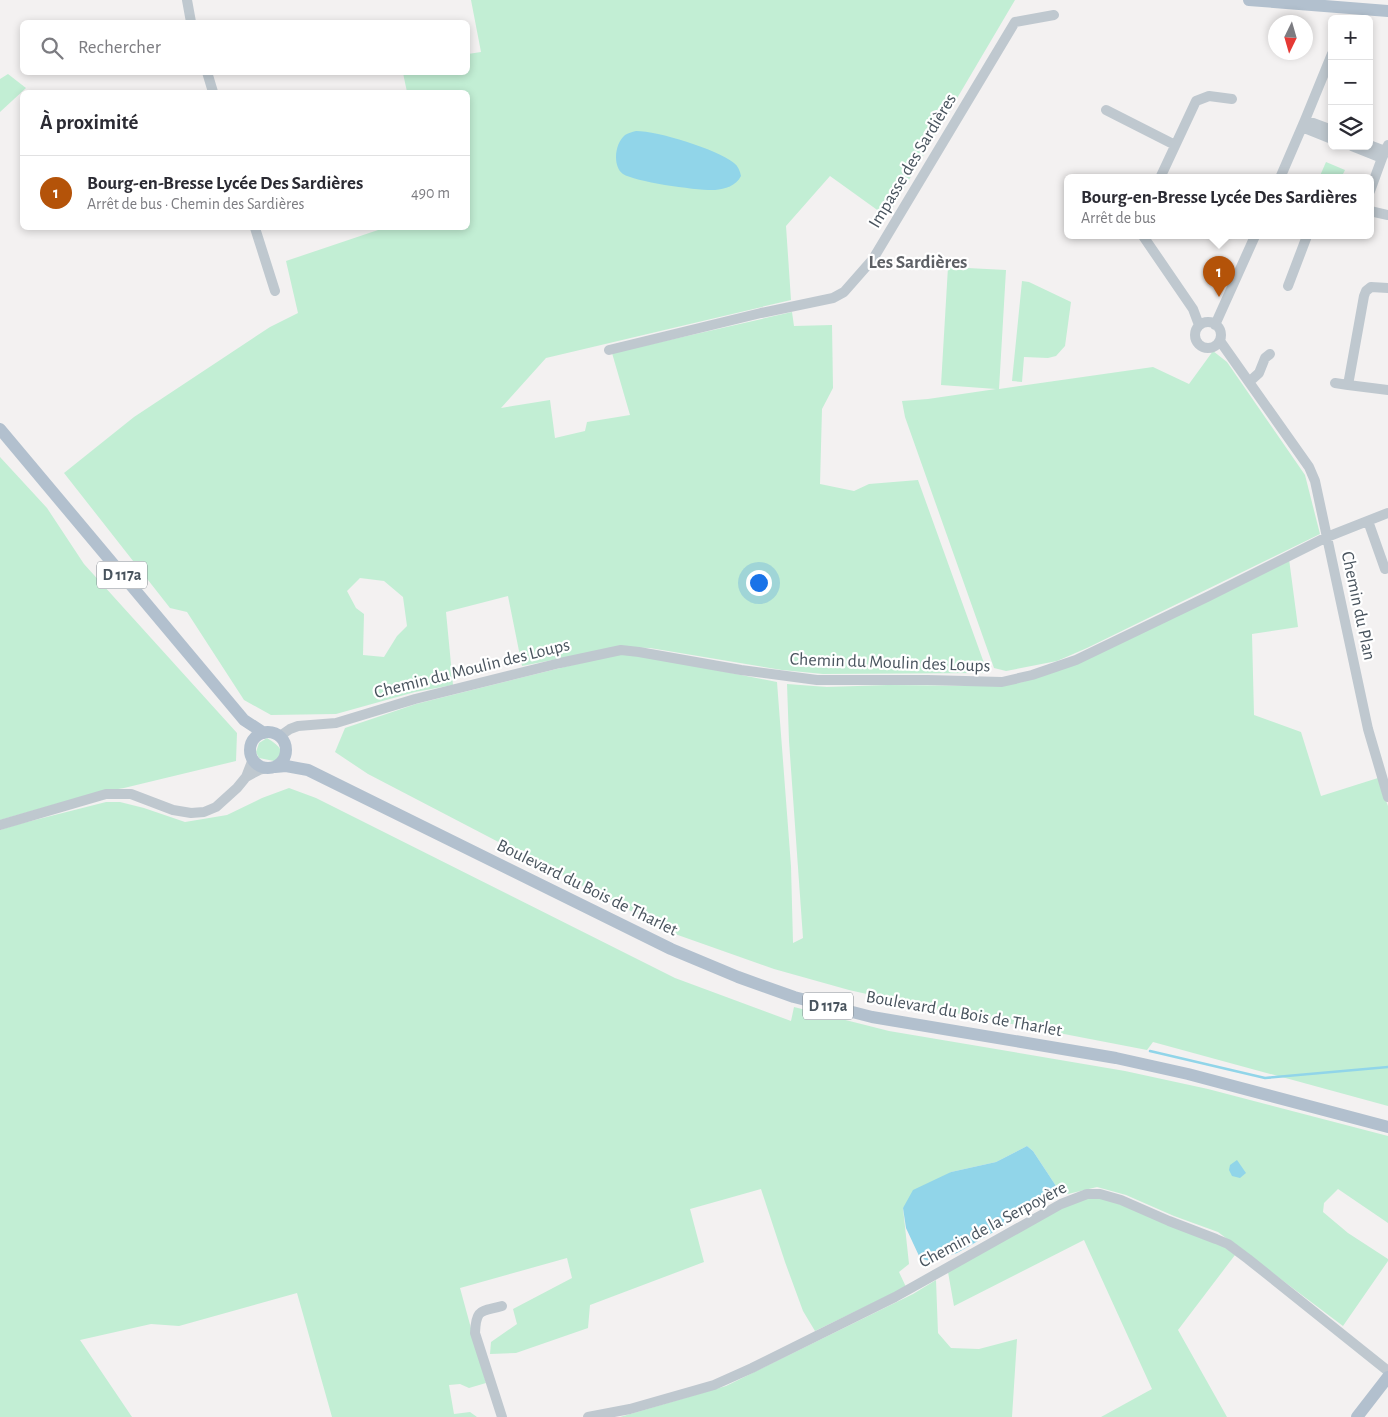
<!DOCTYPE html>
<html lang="fr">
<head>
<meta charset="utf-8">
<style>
  :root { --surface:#fff; --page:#f2f2f3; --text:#2b2b33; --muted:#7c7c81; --line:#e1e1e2; --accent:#b45309 }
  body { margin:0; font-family:"Alegreya Sans",sans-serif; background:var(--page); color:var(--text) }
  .controls { position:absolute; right:15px; top:15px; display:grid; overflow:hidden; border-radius:8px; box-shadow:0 2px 8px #0003 }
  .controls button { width:45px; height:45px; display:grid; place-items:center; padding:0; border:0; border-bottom:1px solid var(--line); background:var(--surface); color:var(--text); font:25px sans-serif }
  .compass { position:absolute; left:1268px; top:15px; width:45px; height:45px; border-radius:50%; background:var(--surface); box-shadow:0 2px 8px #0003; rotate:185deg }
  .you { position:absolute; left:758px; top:582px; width:18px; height:18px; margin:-12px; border:4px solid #fff; border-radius:50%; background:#1a73e8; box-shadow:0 0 0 8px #1a73e833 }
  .badge { display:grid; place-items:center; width:32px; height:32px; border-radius:50%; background:var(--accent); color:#fff; font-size:16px; font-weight:700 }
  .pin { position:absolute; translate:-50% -41px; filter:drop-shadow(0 1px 2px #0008) }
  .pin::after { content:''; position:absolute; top:26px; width:18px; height:15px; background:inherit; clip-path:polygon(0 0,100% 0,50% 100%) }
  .popup { position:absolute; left:1064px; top:174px; width:310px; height:65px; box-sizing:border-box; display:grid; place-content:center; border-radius:8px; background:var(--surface); filter:drop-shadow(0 1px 4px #0005); font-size:16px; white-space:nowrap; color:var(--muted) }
  .popup b { font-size:19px; color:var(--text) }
  .popup::after { content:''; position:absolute; left:50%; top:100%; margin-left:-10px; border:10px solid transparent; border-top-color:var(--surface) }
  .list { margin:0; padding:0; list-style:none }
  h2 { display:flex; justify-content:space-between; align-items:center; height:65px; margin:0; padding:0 20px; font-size:21px }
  h2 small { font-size:16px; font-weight:400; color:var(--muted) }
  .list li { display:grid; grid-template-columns:32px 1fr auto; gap:15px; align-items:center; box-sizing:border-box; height:75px; padding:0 20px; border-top:1px solid var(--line) }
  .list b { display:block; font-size:19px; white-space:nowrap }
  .list p { margin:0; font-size:16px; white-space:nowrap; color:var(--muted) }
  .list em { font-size:16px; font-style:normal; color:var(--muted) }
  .icon { flex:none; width:28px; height:28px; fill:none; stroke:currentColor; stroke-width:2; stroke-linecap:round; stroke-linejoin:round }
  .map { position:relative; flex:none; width:1388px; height:1417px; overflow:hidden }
  .search { position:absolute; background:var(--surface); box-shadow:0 2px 8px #0003; left:20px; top:20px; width:450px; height:55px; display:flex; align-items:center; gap:12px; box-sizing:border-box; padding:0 18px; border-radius:8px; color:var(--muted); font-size:19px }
  .panel { position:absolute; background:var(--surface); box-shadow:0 2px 8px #0003; left:20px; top:90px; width:450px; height:140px; border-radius:8px }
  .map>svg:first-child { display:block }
</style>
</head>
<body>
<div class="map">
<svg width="1388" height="1417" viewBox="0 0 1388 1417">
  <rect width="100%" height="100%" fill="#f3f1f1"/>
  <path fill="#c2eed4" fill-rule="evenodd" d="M471,0H1015L887,217L830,176L786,226L791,300L546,358L501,408L550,400L555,438L585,431L587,422L630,415L612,353L792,312L794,326L832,325L833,388L822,409L820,484L854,491L869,484L918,480L984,663V673L823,674L782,670L650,648L619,647L522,666L508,596L446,612L453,685L415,692L336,714L271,715L244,700L187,612L170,608L64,473L134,417L270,327L298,313L286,261L384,228H468V92H407L403,73L468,72V54L481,52ZM360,578L384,581L403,597L407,626L397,636L384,657L363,655L364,614L356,608L347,591Z
    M8,74L26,88L0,112V79Z
    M1326,162L1345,170L1341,178H1319Z
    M948,267L1006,270L999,389L1153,367L1189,384L1213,351L1227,362L1305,475L1320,534L1087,648L1057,661L1006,671L994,668L905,417L902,401L928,399L996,389L941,385Z
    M1022,281L1029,282L1071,302L1065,346L1056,356L1048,358L1024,357L1022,382L1012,381Z
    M0,457L47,508L84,564L237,733L236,761L124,788L95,793L0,820Z
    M1289,559L1298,627L1252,634L1254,715L1301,732L1321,796L1378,778L1388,806V1106L1153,1042L1147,1050L929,1008L849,990L774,969L675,934L368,774L335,752L345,728L416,704L625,652L777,682L791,866L793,943L803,938L789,741L787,684L827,687L888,685L992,686L1023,682Z
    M267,738C276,744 289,751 274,761L259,758L256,752L259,743Z
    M289,788L316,798L675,978L791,1021L794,1007L889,1031L1125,1071L1208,1089L1388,1136V1223L1338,1189L1324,1203L1323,1212L1348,1233L1388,1259V1261L1343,1326L1218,1232L1174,1216L1126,1195L1097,1187L1068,1194L1058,1189L1033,1151L1027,1146L996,1162L951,1172L903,1208L909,1264L899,1272L906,1287L815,1331L803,1311L785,1262L761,1189L690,1209L704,1262L590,1305L588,1328L516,1353L490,1354L491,1342L517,1324L513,1309L572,1278L567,1258L460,1288L486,1383L469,1388L460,1384L449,1385L454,1414L470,1412L477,1417H332L297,1293L179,1326L151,1324L80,1340L132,1417H0V830L19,824L106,802H120L144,808L185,822L227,815L262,798Z
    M1098,1196L1219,1242L1235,1255L1178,1330L1227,1417H1101L1152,1389L1084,1240L954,1306L948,1272L1066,1204Z
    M936,1280L938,1333L951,1348L979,1349L1017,1339L1012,1417H620L726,1386L913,1294Z"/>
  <path fill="#91d5e9" d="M636,131C658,131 716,149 734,163C738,166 740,171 741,176C736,186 725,189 715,190C700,191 635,182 623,174C612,166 615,143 625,135C628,133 632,132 636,131Z
    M1027,1146L1033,1151L1058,1189L1053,1198L957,1253L932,1262L920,1258L906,1228L903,1208L913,1190L951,1172L996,1162Z
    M1237,1160L1246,1173L1240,1178L1232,1176L1229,1170L1230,1165Z"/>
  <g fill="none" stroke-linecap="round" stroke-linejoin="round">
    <path stroke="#91d5e9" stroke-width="2.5" d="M1150,1051L1265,1078L1388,1067"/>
    <path stroke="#bfc8cf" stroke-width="10" d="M187,0L191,22
      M207,72L213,92
      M1106,110L1175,145
      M1305,120L1332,130
      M1302,127L1332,139
      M1369,145L1385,151
      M1352,146L1382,158
      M1160,178L1196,101L1209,96L1232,99
      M1280,178L1305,120L1332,54
      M1370,191L1382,158L1388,145
      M1370,211L1388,215
      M255,228L275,291
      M1143,236L1193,309L1199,325
      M1288,286L1307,236
      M1388,288L1371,287L1366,291L1364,296L1348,385L1388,390
      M1195 335a13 13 0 1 1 26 0a13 13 0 1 1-26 0Z
      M1215,325L1255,236
      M1220,341L1309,467L1315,481L1368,729L1388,797
      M609,350L761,313L833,298L844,292L873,259L1015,22L1054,15
      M1249,382L1259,373L1265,358L1270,354
      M1335,383L1348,385
      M1368,521L1385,569
      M280,736L290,729L298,726L336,723L415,699L560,663L621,650L639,652L741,670L817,680H928L1002,682L1032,675L1076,660L1207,597L1327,537L1388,513
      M246,777L259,770L267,768
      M0,825L106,794H131L173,810L191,813L204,812L216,807L237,788L246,777L253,759
      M502,1306C481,1312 476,1308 475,1333L502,1417
      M588,1417L630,1409L714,1385L752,1368L895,1297L1061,1204L1087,1194H1100L1121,1200L1169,1221L1216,1239L1228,1244L1248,1259L1388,1371"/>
    <path stroke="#b2c0ce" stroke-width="12" d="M1249,0L1388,11
      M0,429L244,720L264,733
      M250 750a18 18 0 1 1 36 0a18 18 0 1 1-36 0Z
      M275,767L286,766L308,770L671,949L738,977L794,997L872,1017L1116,1058L1188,1074L1388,1127
      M1357,1417L1388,1377"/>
  </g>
  <g text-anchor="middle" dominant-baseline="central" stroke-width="4.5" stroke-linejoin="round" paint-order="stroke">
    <g fill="#fff" stroke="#80878e" stroke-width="1">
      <rect x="97" y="561.5" width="50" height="27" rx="4"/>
      <rect x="803" y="992.5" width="50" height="27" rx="4"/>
    </g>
    <g font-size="16" font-weight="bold" fill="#49545e">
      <text x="122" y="575">D 117a</text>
      <text x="828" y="1006">D 117a</text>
    </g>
    <g font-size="18" fill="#49545e" stroke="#fff">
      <text transform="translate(913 161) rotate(-59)">Impasse des Sardières</text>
      <text transform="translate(1358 606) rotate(78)">Chemin du Plan</text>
      <text transform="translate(890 663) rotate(2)">Chemin du Moulin des Loups</text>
      <text transform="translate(472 669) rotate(-14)">Chemin du Moulin des Loups</text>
      <text transform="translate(587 888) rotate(26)">Boulevard du Bois de Tharlet</text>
      <text transform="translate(964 1014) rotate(10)">Boulevard du Bois de Tharlet</text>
      <text transform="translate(993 1225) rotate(-28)">Chemin de la Serpoyère</text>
    </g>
    <g font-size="19" font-weight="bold" fill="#5e6166" stroke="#fff">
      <text x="918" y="262">Les Sardières</text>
    </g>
  </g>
</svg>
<div class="controls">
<button>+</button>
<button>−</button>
<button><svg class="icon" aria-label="layers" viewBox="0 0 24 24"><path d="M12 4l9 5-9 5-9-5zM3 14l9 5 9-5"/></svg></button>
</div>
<svg class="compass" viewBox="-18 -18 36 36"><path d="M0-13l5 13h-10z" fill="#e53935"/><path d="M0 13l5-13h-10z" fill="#7c7c81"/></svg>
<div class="you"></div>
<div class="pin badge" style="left:1219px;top:297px">1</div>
<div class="popup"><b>Bourg-en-Bresse Lycée Des Sardières</b>Arrêt de bus</div>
<div class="search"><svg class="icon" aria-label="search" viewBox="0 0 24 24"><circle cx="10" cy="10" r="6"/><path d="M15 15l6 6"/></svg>Rechercher</div>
<section class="panel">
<h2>À proximité<small></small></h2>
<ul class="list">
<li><span class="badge">1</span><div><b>Bourg-en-Bresse Lycée Des Sardières</b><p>Arrêt de bus · Chemin des Sardières</p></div><em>490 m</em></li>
</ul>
</section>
</div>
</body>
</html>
